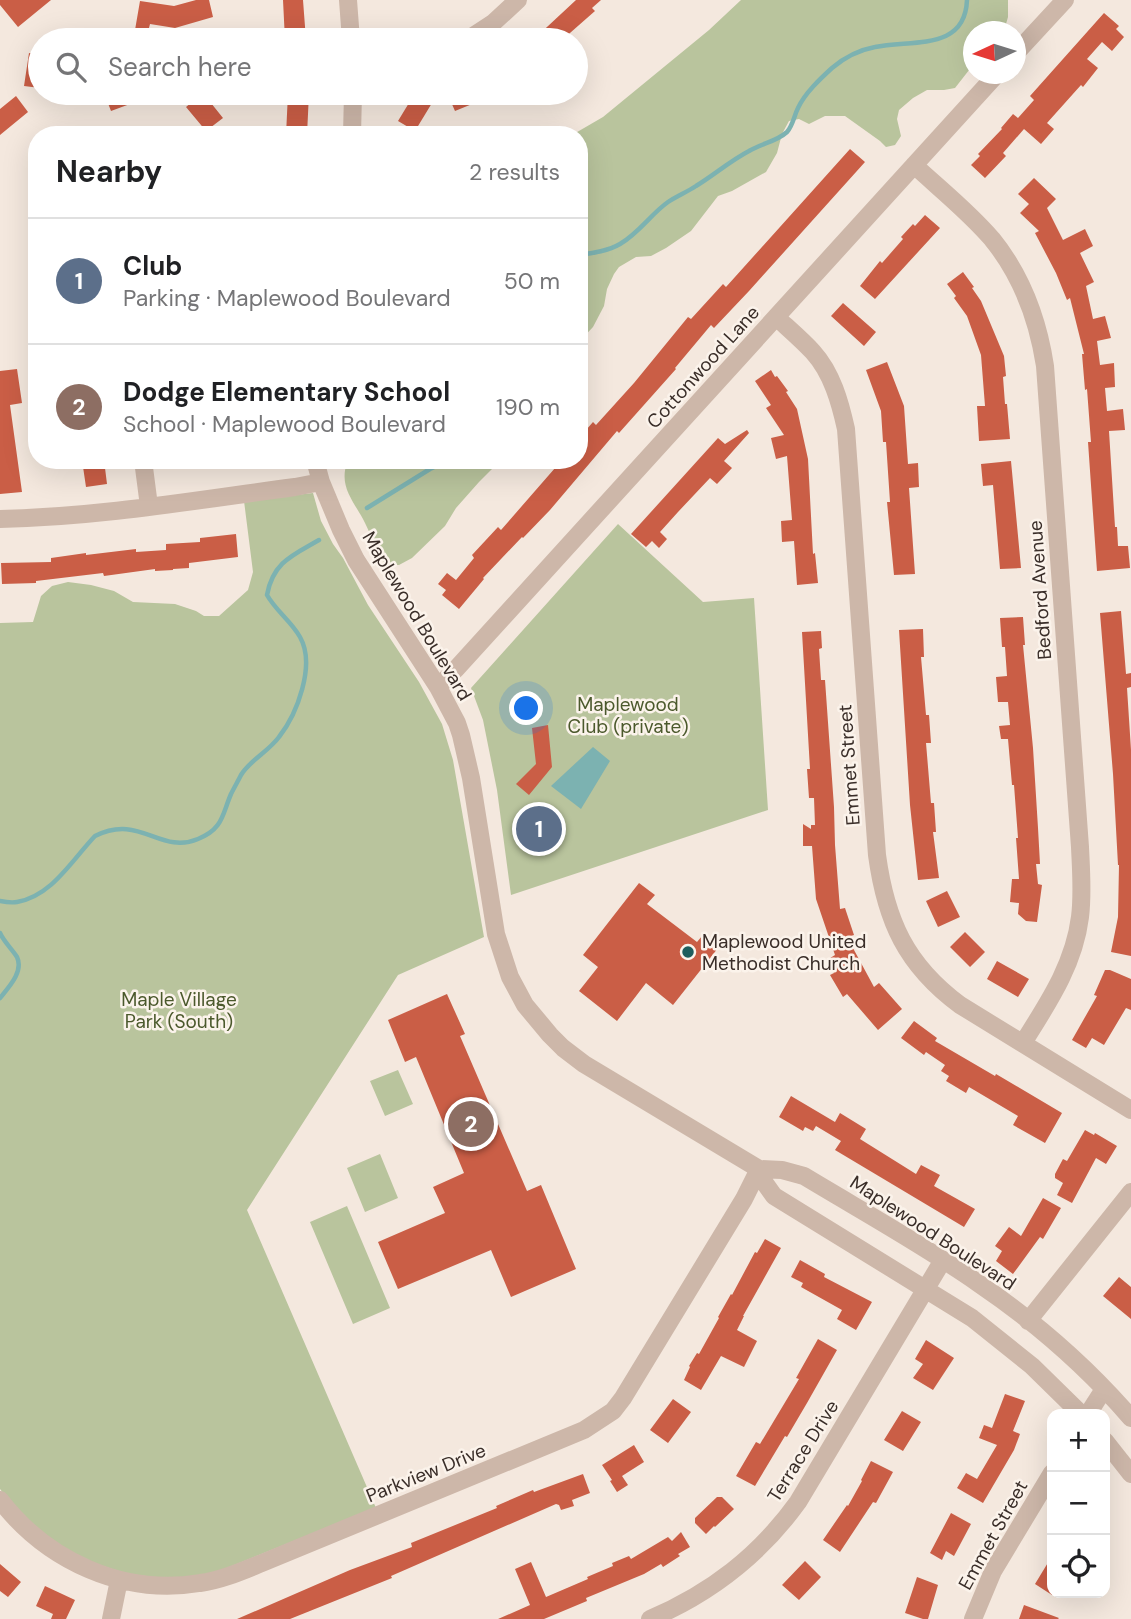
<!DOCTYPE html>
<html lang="en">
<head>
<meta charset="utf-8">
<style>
  :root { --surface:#fff; --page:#f6f6f6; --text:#202124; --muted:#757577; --line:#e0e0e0; --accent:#1d5d5d }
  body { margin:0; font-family:"DM Sans",sans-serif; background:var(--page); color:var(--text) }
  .controls { position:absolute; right:21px; bottom:21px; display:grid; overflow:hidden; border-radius:14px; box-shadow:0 7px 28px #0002 }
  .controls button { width:63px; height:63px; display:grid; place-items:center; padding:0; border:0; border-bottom:2px solid var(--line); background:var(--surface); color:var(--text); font:35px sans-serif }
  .compass { position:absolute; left:963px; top:21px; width:63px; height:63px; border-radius:50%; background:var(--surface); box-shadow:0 7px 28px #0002; rotate:266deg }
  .you { position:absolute; left:527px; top:709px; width:24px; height:24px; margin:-18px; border:5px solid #fff; border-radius:50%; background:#1a73e8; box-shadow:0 0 0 10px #1a73e833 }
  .badge { display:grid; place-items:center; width:46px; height:46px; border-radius:50%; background:var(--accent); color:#fff; font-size:23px; font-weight:700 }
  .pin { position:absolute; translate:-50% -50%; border:4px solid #fff; box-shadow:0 2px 7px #0006 }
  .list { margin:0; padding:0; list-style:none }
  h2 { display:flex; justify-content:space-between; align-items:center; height:91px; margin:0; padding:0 28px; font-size:30px }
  h2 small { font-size:23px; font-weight:400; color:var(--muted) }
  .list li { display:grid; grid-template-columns:46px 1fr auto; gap:21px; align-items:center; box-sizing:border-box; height:126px; padding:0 28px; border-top:2px solid var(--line) }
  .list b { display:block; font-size:26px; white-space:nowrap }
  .list p { margin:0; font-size:23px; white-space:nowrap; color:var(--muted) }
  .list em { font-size:23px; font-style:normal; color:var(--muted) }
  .icon { flex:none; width:38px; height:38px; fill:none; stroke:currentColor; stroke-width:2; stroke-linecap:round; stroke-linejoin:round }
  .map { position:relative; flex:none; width:1131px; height:1619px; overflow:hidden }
  .search { position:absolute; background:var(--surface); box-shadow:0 7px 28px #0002; left:28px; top:28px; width:560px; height:77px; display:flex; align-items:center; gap:18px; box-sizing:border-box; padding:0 24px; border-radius:38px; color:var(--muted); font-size:26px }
  .panel { position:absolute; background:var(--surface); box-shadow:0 7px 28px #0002; left:28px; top:126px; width:560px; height:343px; border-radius:28px }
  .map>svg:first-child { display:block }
</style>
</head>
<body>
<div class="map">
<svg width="1131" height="1619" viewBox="0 0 1131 1619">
  <rect width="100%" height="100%" fill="#f4e8de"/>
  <path fill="#b9c49d" d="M741,0H1008V17L1004,31L974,32L973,65L955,88L944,90H927L913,98L899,110L897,119L901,136L895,145L886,147L880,141L845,116H825L809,124L799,119L789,121L782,134L777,153L766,172L732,191L718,196L691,231L666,248L651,256L636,257L619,267L614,274L607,289L604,306L593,327L579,342V135H572L603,117L709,30Z
    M348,460H498L495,466L479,482L456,508L445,526L412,558L399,565H385C377,551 372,537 365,523C355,502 337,487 348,460Z
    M313,493L321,521L333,544L343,558L368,605L419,682L442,724L453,760L484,937L398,975L247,1210L376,1508L212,1574L171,1579L128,1574L90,1562L46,1538L10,1502L0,1489V623L33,622L41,596L52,586L68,582L91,585L114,591L133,602L175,604L196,611L204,616H219L248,590L253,572L244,501Z
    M618,524L703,602L754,598L768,810L511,895L497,790L483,720L471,688Z
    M398,1070L413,1104L385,1116L370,1081Z
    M380,1154L398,1198L365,1212L347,1168Z
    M347,1206L390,1308L353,1324L310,1222Z"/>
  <path fill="#7cb2b1" d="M593,747L610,761L581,809L551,786Z"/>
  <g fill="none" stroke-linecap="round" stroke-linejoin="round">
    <path stroke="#7cb2b1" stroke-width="4.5" d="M579,255C593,253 608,251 620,244C639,233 651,214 668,202C677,196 687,192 696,186C714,175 730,161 749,151C762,143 776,142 787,132C793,125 794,116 798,108C805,93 820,79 832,68C845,57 859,50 875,47C911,39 965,52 967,0
      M367,508L430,469L449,460
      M0,901C5,902 11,903 17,902C52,896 72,860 95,836C140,813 160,855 198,839C223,829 222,815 231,794C234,788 238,781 241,775C250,760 268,752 279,737C297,714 316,665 300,637C291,621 276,611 267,595C273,562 293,555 319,540
      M0,933C4,942 12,949 17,957C24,972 8,988 0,998"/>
  </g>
  <path fill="#ca5e46" d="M0,0H51L18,27L0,5Z
    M196,0H209L213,17L175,28L150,24L148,32L135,30L140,1L174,6Z
    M283,0H303L306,40H285Z
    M576,0H601L592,8L595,11L562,40H533Z
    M1104,13L1119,26L1116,29L1124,37L1112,51L1102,42L1087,59L1098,68L1083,87L1081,85L1047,123L1054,129L1041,144L1024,129L1003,153L1006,156L985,178L971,165L980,156L978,154L1002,129L1001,128L1013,114L1018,118L1034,100L1030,96Z
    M29,53L40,55V88L24,86Z
    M104,93H156L157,94L111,111Z
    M203,93L223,118L206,131L186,107Z
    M288,93H309L307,135H286Z
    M415,93L432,103L415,131L398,121Z
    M447,93H499L455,111Z
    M16,96L28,112L0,135V109Z
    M850,149L865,162L749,291L714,328L711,325L675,368L676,369L619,433L617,431L550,510L523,538L522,537L483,578L484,579L459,609L442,595L446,590L438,584L447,573L456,580L474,558L472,555L498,527L501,530L562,460H579V438L593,422L596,425L634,383L688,317L691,319L723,284L726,287Z
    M1034,178L1056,199L1047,208L1063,240L1085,229L1093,246L1080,253L1094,282L1086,286L1093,319L1105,316L1111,338L1097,341L1100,365L1114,363L1115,387L1105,388L1107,411L1123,409L1125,430L1109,431L1115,527H1117L1118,546H1128L1130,568L1097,571L1088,442H1091L1087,389L1085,390L1082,354H1084L1070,298L1067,300L1056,273L1035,233L1039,231L1020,213L1029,204L1018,194Z
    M925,215L940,228L875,299L860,286L880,261L882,263L903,239L901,237L913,224L915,226Z
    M963,272L974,287L972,288L981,301L1004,356L1006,376L1003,377L1005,404H1007L1010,439L979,441L977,406H985L981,355L967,316L954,298L956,296L947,284Z
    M843,303L876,332L864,346L831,316Z
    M887,362L904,406L908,464L918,463L919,487L909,488L915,574L894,575L887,502H890L886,442H883L881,411L866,370Z
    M17,369L22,403L10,405L22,492L0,494V371Z
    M771,370L775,377L777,376L788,391L786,392L797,409L808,459L813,554L815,553L818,583L797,585L794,541L782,542L781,521L792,520L787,456L776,459L771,438L784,435L766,408L771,405L755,381Z
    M747,430L749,433L724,461L732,468L717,484L710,478L678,512L660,532L667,539L659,548L652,541L646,547L631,534L718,438L725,444Z
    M82,460H104L107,484L86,487Z
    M1011,461L1021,568L1000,569L993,485L983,486L981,464Z
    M236,534L238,557L189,563V568L173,569V570L155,571V569L104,576L103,573L36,581V583L2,584L1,563L51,562V558L86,553V555L136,549V552L166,550V544L200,542V538Z
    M1121,611L1126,674L1131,673V687L1127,688L1131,750V956L1111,952L1118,917L1119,865H1118L1113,774L1100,613Z
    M1023,617L1025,645H1023L1033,748L1038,828L1040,864H1036L1038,884L1042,885L1037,922L1026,921L1018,914L1019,903L1010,902L1012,879H1019L1016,838H1018L1014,785H1012L1008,739H1001L999,726L1010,725L1008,702H998L996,677L1007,676L1005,647H1002L1000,618Z
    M923,629L924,657H921L926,715H929L931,743H926L931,803H934L936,832H933L939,878L918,880L910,805L899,630Z
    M821,631L822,648L819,649L821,680H825L834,807L835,845L840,909L845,908L854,935L847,937L874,987L879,983L902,1009L878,1030L847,994L843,997L830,975L834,973L827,960L835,955L816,899L812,846H803V824L811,829V825H815L814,798H809L807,769H810L802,632Z
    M548,725L552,767L529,795L516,784L536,764L532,728Z
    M639,883L655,895L647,904L697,942L702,936L718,948L673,1005L646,983L617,1021L579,991L598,967L583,955Z
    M947,891L960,917L938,927L926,901Z
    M965,932L985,952L970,967L950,947Z
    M997,961L1029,979L1018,997L987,979Z
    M1105,970H1110L1131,979V1010L1126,1008L1104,1045L1092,1038L1086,1048L1072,1040L1097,996L1094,995Z
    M447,994L465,1034L460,1036L527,1191L541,1185L576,1269L511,1297L491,1250L398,1289L378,1242L445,1213L433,1187L464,1173L416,1057L405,1062L388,1020Z
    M914,1021L937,1038L935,1041L995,1076L996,1074L1062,1113L1045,1143L1013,1125L1018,1116L969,1087L966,1093L946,1081L949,1076L941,1071L945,1065L926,1052L924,1055L901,1038Z
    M791,1096L835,1122L840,1113L866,1129L860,1139L916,1174L921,1165L940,1175L934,1186L975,1209L964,1227L835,1150L841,1141L816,1126L813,1131L805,1127L803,1131L779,1117Z
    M1085,1130L1094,1135L1095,1133L1117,1146L1106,1164L1096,1158L1072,1203L1057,1195L1063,1183L1055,1178V1174L1063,1159L1067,1161Z
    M1043,1198L1061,1208L1043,1239L1040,1237L1013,1274L996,1261L1002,1251L995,1246L1009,1227L1021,1236Z
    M765,1239L781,1248L743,1316H744L737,1330L757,1341L744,1367L721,1356L701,1390L684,1380L690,1367L689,1366L697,1353L699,1354L719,1318L718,1317L731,1294L732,1295L755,1252L757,1253Z
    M800,1260L825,1274L824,1277L872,1302L856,1330L837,1319L842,1310L801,1287L803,1283L791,1277Z
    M1119,1277L1131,1287V1319L1103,1296Z
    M818,1339L837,1350L807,1403L787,1437L785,1436L755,1486L736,1476L756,1442L760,1444L799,1379L796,1378Z
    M926,1340L954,1358L933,1390L913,1378L923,1364L915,1359Z
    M1005,1394L1025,1401L1013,1431L1020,1434L1014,1450L983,1503L957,1488L966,1473L977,1479L997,1445L979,1438L984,1425L992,1428Z
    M673,1399L691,1412L668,1443L650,1430Z
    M902,1411L921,1422L903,1451L884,1440Z
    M634,1445L644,1462L622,1476L628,1485L617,1492L610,1481L612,1480L602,1465Z
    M871,1461L893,1472L876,1503L873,1502L840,1552L823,1540L847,1505L848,1506L862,1481L861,1480Z
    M583,1474L590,1493L572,1500L574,1506L561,1510L559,1505L556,1504L391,1576L392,1578L290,1619H237L350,1570L412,1547L411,1543L497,1508L496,1506L533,1490L534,1492Z
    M717,1497H722L734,1509L715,1527L714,1526L706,1534L695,1523V1518Z
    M951,1513L971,1524L954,1556L946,1551L942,1560L930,1553Z
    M681,1532L690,1547L678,1554L680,1556L663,1567L661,1564L644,1574L586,1598L587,1601L544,1619H498L530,1605L515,1569L531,1562L546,1597L588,1579L587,1577L613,1566L612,1563L629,1556L631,1559L668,1537L672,1541Z
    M1052,1556V1595L1035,1584Z
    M805,1561L821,1577L799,1600L782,1585Z
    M0,1564L21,1582L8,1597L0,1591Z
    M917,1577L938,1585L928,1619H923L905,1613Z
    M45,1586L75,1600L66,1619H51L53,1614L36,1606Z
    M1024,1605L1059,1618L1058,1619H1019Z"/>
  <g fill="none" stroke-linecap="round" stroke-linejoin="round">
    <path stroke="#cdb7a9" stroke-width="18" d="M348,0L351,40
      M467,40L493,23L518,0
      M1016,53L1065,0
      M352,135L353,93
      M914,165C940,189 969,212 992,239C1022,276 1038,320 1045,366L1080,847C1081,870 1083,894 1080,917C1074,965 1048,1003 1023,1043
      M776,317C789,329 802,340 813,352C832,373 840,402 846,429L877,855C886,921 906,965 960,1005L1131,1110
      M143,460L149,506
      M315,460L321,482L341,530L356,560L438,687L457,723L461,735L471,778L496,934L510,977L525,1005L550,1035L563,1048L584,1064L759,1169L782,1170L804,1176C862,1211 922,1244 978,1283C1034,1321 1087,1367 1131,1418
      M0,519C99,517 197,500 295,487L321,482
      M438,687L456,669L997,74
      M759,1169L764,1182L774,1196L972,1318L1032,1366L1081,1414
      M1028,1321L1131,1192
      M1088,1414L1104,1389
      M1105,1441L1131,1474
      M0,1500C47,1561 123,1596 200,1583C222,1580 242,1571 262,1563L584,1430L613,1411L623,1398L744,1199L759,1169
      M111,1619L119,1580
      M650,1619C711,1593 759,1556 798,1502L943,1260
      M973,1619L993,1571L1052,1473"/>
  </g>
  <circle fill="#1d5d5d" stroke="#fbf3eb" stroke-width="2.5" cx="688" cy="952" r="7"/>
  <g text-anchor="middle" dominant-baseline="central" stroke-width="5" stroke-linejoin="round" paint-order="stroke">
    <g font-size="19" fill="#3a2e29" stroke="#fbf3eb">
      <text transform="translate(703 367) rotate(-48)">Cottonwood Lane</text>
      <text transform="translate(1040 590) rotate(-94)">Bedford Avenue</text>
      <text transform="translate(417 616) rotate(59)">Maplewood Boulevard</text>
      <text transform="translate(849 765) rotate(-94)">Emmet Street</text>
      <text transform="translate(933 1233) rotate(33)">Maplewood Boulevard</text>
      <text transform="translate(803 1451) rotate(-58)">Terrace Drive</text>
      <text transform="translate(426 1473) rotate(-22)">Parkview Drive</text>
      <text transform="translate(993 1535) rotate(-61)">Emmet Street</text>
    </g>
    <g font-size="19" fill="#4b592c" stroke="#fbf3eb">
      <text x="628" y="704">Maplewood<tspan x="628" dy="22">Club (private)</tspan></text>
      <text x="179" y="999">Maple Village<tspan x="179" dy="22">Park (South)</tspan></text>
    </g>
    <g font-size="19" fill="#3a2e29" stroke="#fbf3eb" text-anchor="start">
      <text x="702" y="941">Maplewood United<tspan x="702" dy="22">Methodist Church</tspan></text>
    </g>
  </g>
</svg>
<div class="controls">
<button>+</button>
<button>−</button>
<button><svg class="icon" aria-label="locate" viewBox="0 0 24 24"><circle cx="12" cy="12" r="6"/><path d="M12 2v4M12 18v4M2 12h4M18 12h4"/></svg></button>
</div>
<svg class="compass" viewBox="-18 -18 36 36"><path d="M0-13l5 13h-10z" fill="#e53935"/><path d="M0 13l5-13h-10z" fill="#757577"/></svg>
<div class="you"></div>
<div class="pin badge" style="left:539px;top:829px;background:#5c6f8a">1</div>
<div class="pin badge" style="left:471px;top:1124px;background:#8d6e63">2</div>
<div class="search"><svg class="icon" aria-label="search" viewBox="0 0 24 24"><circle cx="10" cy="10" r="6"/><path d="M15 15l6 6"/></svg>Search here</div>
<section class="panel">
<h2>Nearby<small>2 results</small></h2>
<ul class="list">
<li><span class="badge" style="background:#5c6f8a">1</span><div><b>Club</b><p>Parking · Maplewood Boulevard</p></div><em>50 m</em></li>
<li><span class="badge" style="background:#8d6e63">2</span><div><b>Dodge Elementary School</b><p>School · Maplewood Boulevard</p></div><em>190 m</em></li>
</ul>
</section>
</div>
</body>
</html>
